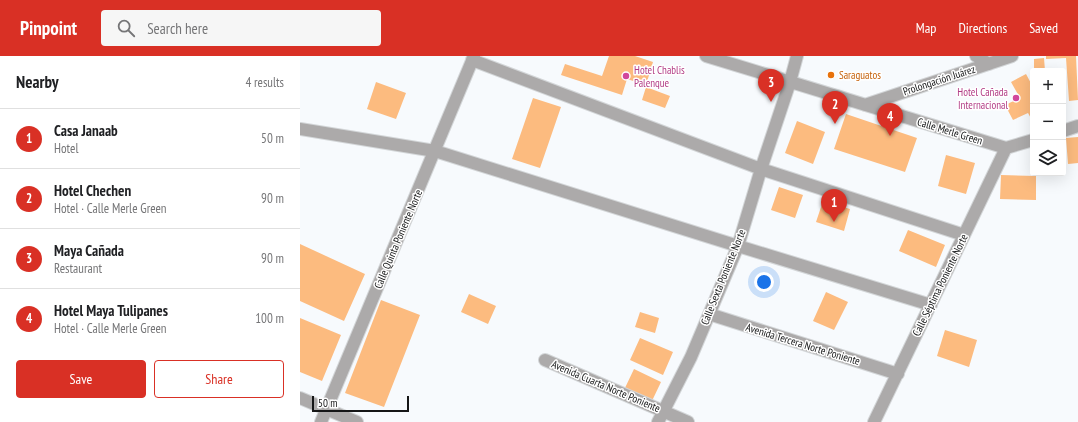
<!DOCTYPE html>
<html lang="en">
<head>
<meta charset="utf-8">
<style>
  :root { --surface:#fff; --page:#f6f6f6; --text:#202124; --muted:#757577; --line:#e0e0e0; --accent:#d93025 }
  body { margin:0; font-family:"PT Sans Narrow",sans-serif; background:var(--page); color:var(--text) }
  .controls { position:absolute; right:12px; top:12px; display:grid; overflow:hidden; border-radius:4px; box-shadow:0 4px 16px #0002 }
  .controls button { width:36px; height:36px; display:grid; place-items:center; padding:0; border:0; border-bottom:1px solid var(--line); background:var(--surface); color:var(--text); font:20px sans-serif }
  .scale { position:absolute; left:12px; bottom:10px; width:97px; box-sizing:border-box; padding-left:4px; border:2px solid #151617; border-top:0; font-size:11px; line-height:14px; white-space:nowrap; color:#151617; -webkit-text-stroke:3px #fff; paint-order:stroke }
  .you { position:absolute; left:464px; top:226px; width:14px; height:14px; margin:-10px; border:3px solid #fff; border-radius:50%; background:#1a73e8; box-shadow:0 0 0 6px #1a73e833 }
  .badge { display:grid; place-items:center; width:26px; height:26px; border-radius:50%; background:var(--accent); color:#fff; font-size:13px; font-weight:700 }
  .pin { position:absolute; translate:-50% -33px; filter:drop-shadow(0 1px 2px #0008) }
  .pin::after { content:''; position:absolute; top:21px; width:14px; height:12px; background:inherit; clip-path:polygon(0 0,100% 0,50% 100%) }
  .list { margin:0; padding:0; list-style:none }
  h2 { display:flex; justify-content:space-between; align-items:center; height:52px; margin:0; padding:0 16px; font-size:17px }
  h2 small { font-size:13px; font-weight:400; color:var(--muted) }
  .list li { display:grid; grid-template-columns:26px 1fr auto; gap:12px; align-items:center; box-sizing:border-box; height:60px; padding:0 16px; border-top:1px solid var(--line) }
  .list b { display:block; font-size:15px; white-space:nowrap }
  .list p { margin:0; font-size:13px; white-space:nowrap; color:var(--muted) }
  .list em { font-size:13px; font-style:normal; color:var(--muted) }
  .actions { display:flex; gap:8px; padding:12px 16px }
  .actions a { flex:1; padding:9px 0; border:1px solid var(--accent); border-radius:4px; text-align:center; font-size:14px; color:var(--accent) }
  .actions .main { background:var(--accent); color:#fff }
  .icon { flex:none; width:22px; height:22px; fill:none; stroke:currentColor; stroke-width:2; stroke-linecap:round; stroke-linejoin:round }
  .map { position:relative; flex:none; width:778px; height:366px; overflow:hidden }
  header { display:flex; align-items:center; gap:24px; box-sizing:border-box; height:56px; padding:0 20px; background:var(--accent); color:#fff }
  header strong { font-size:19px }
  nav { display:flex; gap:22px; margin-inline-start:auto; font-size:14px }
  .search { width:280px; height:36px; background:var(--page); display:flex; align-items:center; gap:10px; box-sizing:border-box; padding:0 14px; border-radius:4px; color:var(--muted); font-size:15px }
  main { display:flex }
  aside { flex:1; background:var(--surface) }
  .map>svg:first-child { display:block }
</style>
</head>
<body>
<header>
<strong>Pinpoint</strong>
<div class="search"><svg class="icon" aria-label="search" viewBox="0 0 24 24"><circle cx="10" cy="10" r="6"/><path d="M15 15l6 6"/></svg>Search here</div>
<nav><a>Map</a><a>Directions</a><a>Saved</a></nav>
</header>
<main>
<aside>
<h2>Nearby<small>4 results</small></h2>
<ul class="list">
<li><span class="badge">1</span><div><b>Casa Janaab</b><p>Hotel</p></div><em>50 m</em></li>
<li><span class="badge">2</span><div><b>Hotel Chechen</b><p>Hotel · Calle Merle Green</p></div><em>90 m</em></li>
<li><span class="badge">3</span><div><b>Maya Cañada</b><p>Restaurant</p></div><em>90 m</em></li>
<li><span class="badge">4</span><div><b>Hotel Maya Tulipanes</b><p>Hotel · Calle Merle Green</p></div><em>100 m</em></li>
</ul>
<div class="actions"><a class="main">Save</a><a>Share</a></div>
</aside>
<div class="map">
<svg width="778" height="366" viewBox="0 0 778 366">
  <rect width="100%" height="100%" fill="#f7fafd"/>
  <path fill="#fcbb7f" d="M309,0H335L353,6L346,29L327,23L322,39L261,19L265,8L302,20Z
    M746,0H776L778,44L769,45L766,2L746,3Z
    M744,2L745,15H734V3Z
    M726,18L733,31V66L728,57L713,64L705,49L720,42L711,26Z
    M76,26L106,37L96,63L67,53Z
    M346,31L370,40L365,52L342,44Z
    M233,42L261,51L240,112L212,103Z
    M546,58L617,82L605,116L534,93Z
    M497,65L525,76L513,108L485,97Z
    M778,81V107L768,108L766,82Z
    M646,99L675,107L666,138L638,130Z
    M701,119L736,120V144L700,143Z
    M479,131L503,139L495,162L471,154Z
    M523,145L550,153L544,175L516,166Z
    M608,174L645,189L636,211L599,195Z
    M0,188L65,218L44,265L0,245Z
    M526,236L548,246L534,274L513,265Z
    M169,238L196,250L188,268L161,256Z
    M81,244L120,259L84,351L45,337Z
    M340,256L359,262L355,277L335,271Z
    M0,262L41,279L22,325L0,316Z
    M645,274L677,284L669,311L637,300Z
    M340,282L373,296L363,319L330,304Z
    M334,313L361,326L351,347L324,334Z"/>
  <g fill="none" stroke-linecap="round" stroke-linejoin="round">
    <defs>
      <path id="minor" d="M406,0L706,92L733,84
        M676,0L689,8
        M172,4L461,113L664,179
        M565,49L712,0
        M0,73L135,95L438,190L631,249
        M763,75L778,70
        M409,258L598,318
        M245,304L388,366
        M0,342L57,366
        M21,366L174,0
        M358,366L391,301L438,190L461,113L490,26L497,0
        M574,366L706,92"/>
    </defs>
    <use href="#minor" stroke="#d3d6d8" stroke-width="14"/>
    <use href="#minor" stroke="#acaaaa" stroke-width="12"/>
  </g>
  <circle fill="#e8710a" stroke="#fff" stroke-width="1.5" cx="531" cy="19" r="4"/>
  <g fill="#d1479c" stroke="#fff" stroke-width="1.5">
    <circle cx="326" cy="20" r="4"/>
    <circle cx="716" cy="42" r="4"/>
  </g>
  <g text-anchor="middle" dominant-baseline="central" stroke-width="3" stroke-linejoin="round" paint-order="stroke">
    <g font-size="11" fill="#b23c85" stroke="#fff" text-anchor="start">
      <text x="334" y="14">Hotel Chablis<tspan x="334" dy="13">Palenque</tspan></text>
      <text x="708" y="36" text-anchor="end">Hotel Cañada<tspan x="708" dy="13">Internacional</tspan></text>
    </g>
    <g font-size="11" fill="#c56008" stroke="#fff" text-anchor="start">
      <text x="539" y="19">Saraguatos</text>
    </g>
    <g font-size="11" fill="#151617" stroke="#fff">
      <text transform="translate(639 24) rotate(-18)">Prolongación Juárez</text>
      <text transform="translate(650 75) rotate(17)">Calle Merle Green</text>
      <text transform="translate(98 183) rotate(-67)">Calle Quinta Poniente Norte</text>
      <text transform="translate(423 221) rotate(-68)">Calle Sexta Poniente Norte</text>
      <text transform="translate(640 229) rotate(-64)">Calle Séptima Poniente Norte</text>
      <text transform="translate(503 288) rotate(17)">Avenida Tercera Norte Poniente</text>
      <text transform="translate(306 330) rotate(23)">Avenida Cuarta Norte Poniente</text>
    </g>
  </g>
</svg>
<div class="controls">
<button>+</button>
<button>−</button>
<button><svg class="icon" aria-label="layers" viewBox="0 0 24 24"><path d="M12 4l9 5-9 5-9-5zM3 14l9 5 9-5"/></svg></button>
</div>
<div class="scale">50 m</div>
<div class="you"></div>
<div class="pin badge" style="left:534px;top:166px">1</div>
<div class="pin badge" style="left:535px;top:68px">2</div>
<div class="pin badge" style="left:471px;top:46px">3</div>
<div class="pin badge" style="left:590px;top:80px">4</div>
</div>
</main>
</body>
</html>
